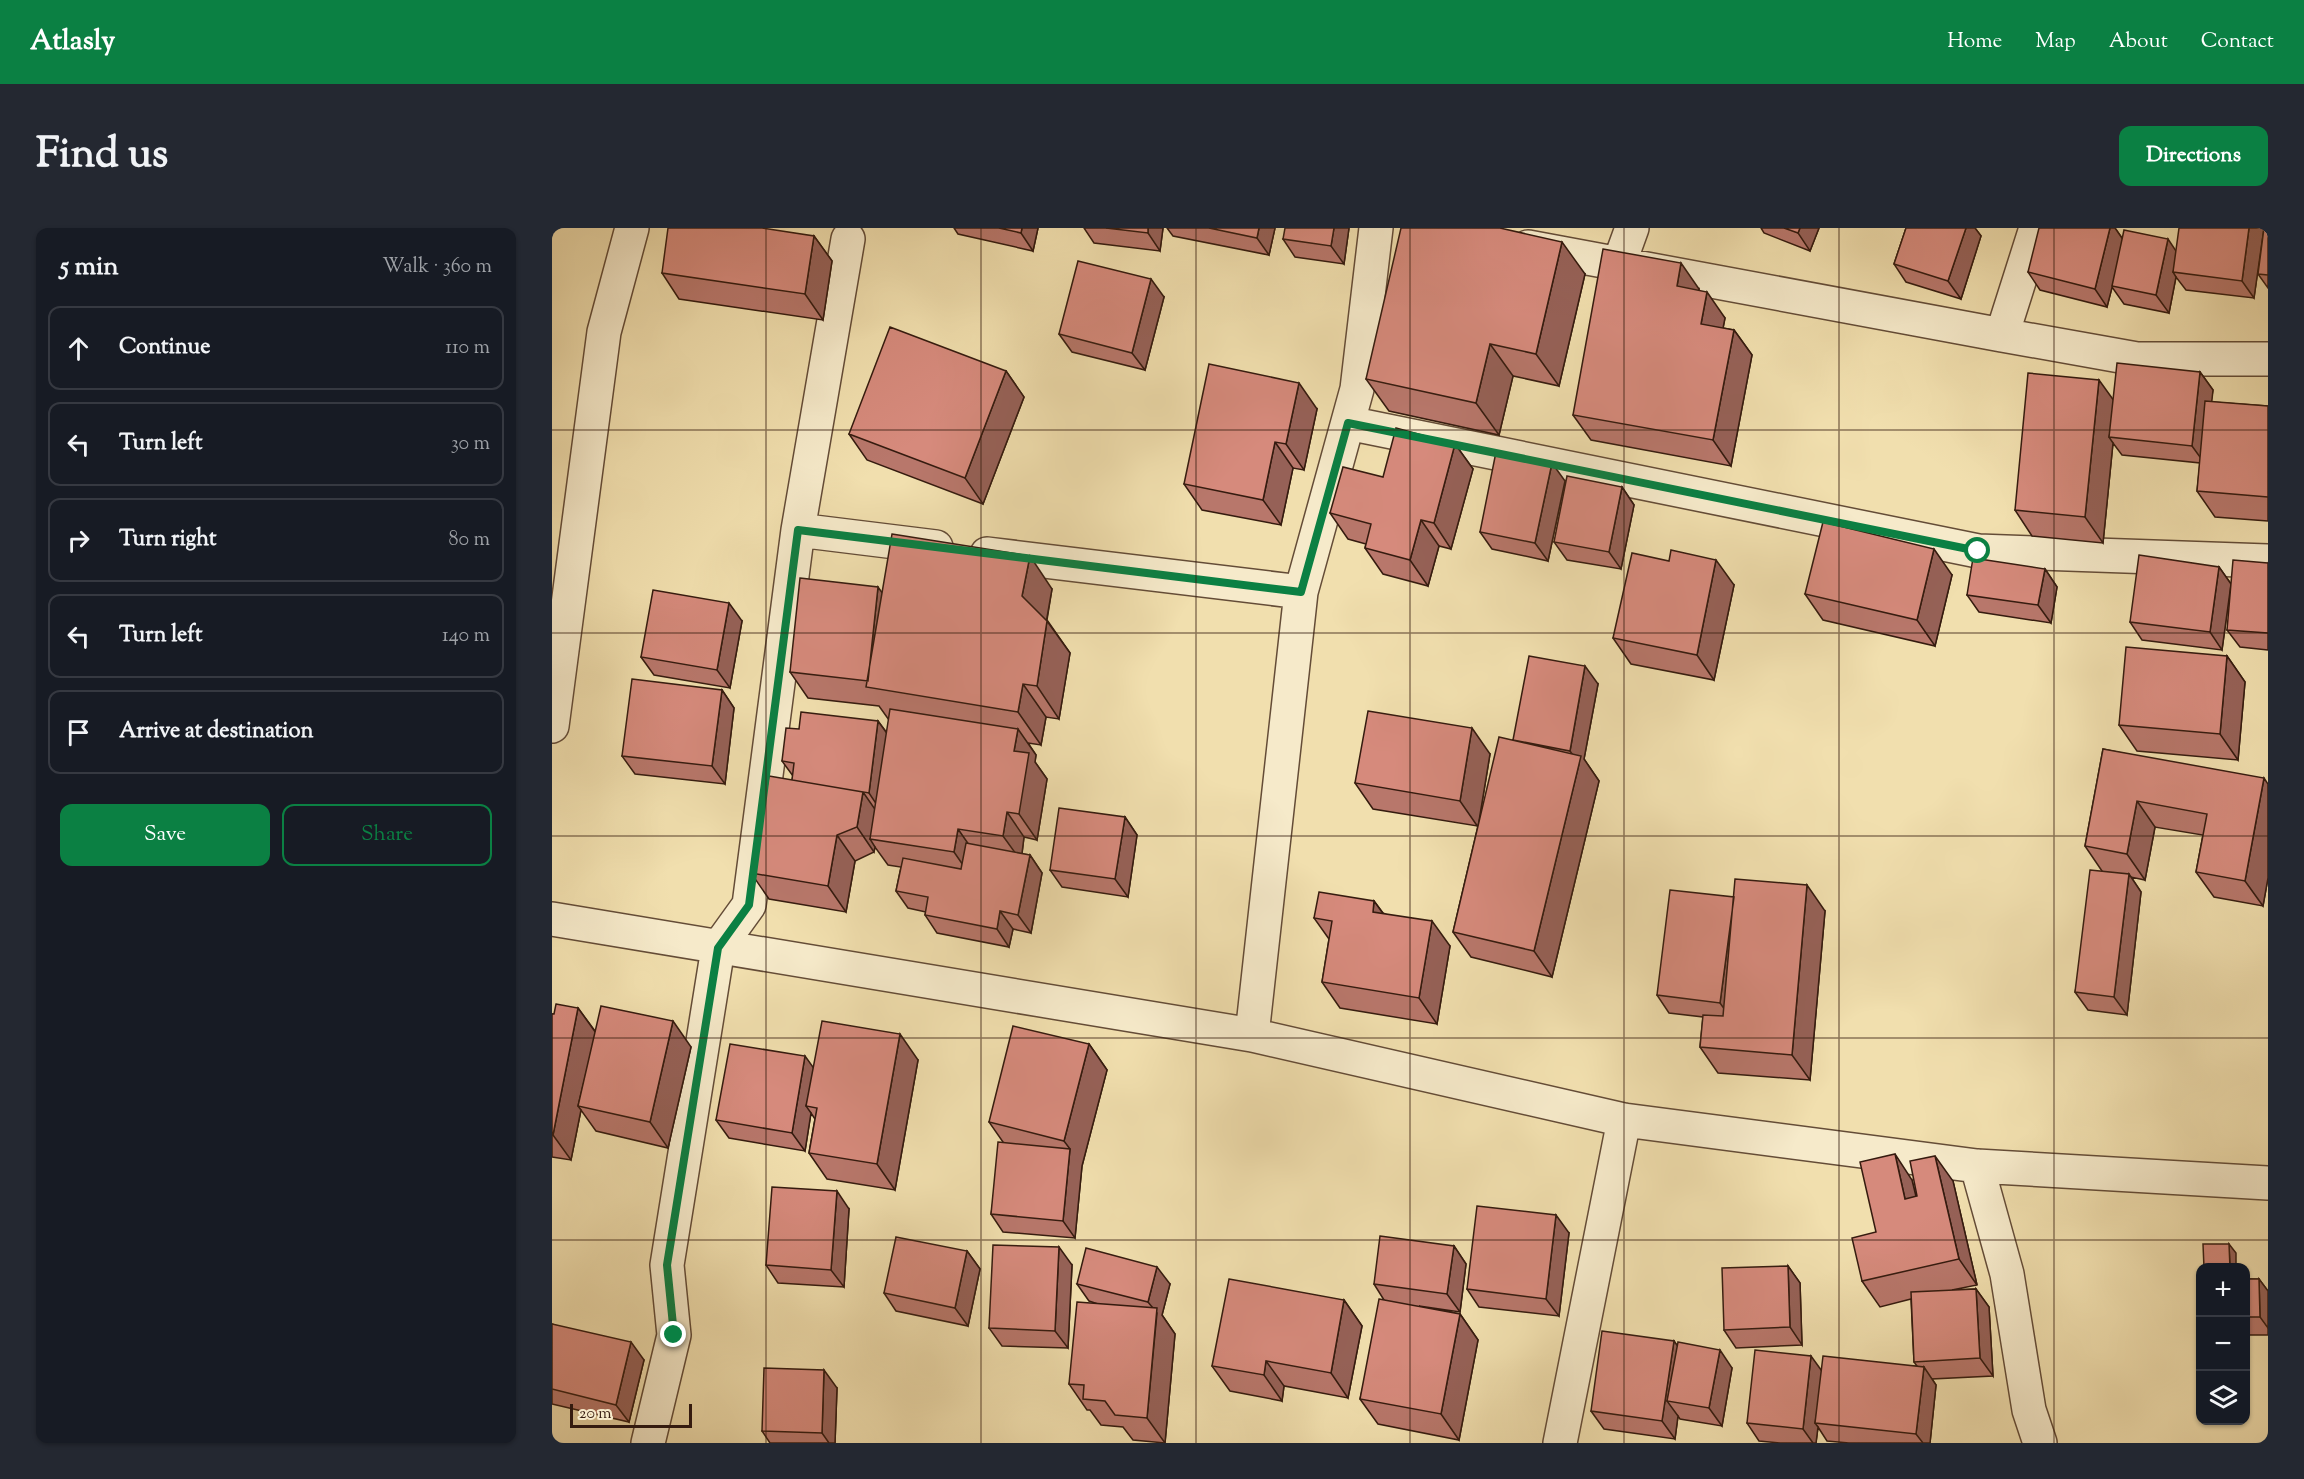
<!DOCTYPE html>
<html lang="en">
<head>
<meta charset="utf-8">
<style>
  :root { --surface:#171b24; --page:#242831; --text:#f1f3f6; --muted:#9ea1a6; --line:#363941; --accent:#0b8043 }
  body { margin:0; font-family:"Sorts Mill Goudy",serif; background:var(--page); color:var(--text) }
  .controls { position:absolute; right:18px; bottom:18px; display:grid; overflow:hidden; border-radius:12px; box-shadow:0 2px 4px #0004 }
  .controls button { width:54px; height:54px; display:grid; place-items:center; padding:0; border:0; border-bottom:2px solid var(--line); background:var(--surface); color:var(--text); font:30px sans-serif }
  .scale { position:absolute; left:18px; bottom:15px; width:122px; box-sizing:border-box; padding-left:6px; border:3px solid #351b0f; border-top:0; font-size:16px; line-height:21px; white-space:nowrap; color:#351b0f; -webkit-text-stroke:4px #f6eaca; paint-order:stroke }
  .stop { position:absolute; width:18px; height:18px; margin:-14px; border:4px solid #0b8043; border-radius:50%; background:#fff }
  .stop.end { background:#0b8043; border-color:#fff; box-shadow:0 2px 6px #0008 }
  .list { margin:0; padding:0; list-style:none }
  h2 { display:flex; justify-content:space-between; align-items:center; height:78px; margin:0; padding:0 24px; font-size:26px }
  h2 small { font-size:20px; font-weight:400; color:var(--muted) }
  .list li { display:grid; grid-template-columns:39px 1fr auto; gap:18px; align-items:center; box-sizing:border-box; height:84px; margin:0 12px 12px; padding:0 12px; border:2px solid var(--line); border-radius:12px }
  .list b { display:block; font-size:22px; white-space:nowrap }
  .list em { font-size:20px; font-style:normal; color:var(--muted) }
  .actions { display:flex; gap:12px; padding:18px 24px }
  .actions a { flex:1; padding:14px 0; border:2px solid var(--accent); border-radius:12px; text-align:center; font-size:21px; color:var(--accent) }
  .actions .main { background:var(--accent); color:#fff }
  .icon { flex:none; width:33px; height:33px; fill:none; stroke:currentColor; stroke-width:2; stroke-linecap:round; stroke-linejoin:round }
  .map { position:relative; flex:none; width:1716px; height:1215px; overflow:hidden; border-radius:12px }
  header { display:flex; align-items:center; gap:36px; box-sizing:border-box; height:84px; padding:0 30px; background:var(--accent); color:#fff }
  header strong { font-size:28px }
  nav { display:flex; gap:33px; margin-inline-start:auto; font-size:21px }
  .intro { display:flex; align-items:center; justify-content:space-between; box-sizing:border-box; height:144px; padding:0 36px }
  h1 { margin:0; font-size:42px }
  .button { padding:15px 27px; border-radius:12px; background:var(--accent); color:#fff; font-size:21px; font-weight:700 }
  main { display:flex; gap:36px; padding:0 36px }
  aside { flex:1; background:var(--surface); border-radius:12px; box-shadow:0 2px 4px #0004 }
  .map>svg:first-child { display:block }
</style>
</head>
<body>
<header>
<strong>Atlasly</strong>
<nav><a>Home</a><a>Map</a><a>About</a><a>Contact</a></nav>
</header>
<div class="intro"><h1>Find us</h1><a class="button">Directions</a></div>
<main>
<aside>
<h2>5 min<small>Walk · 360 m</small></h2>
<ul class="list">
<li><svg class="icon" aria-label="ahead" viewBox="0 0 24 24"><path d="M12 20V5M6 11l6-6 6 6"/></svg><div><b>Continue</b></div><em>110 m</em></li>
<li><svg class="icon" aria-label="left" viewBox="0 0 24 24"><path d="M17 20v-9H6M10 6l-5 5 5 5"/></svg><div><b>Turn left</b></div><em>30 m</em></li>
<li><svg class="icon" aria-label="right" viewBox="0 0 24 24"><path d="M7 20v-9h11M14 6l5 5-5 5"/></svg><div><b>Turn right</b></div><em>80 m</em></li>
<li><svg class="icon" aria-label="left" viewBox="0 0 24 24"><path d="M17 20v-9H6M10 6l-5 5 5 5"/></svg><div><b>Turn left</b></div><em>140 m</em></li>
<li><svg class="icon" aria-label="arrive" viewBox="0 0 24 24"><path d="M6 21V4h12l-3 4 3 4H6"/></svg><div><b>Arrive at destination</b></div></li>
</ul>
<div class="actions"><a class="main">Save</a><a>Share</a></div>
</aside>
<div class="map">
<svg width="1716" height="1215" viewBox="0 0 1716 1215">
  <rect width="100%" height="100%" fill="#f1dfae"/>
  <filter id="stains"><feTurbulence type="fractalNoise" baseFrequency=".00333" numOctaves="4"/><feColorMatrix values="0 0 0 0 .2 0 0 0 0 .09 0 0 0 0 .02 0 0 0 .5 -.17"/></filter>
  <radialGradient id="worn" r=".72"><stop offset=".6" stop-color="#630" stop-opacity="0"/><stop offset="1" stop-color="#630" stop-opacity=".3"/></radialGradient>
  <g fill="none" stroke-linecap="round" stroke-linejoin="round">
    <defs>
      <path id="minor" d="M1484,0L1450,107L1585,131H1716
        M976,19L1450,107
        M1067,36L1080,0
        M796,195L1426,323L1716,333
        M246,302L384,319
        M435,326L749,364
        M0,498L52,104L80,0
        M0,691L700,807L1072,892L1425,938L1716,955
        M700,807L749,364L805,161L824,0
        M1425,938L1455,1046L1477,1182L1488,1215
        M96,1215L122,1107L115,1037L166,720L197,677L246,302L296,11
        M1008,1215L1072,892"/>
    </defs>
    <use href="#minor" stroke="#644c37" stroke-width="36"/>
    <use href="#minor" stroke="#f6eaca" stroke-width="33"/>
  </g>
  <path fill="#b8776b" stroke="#351b0f" stroke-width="1.5" d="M402,0H486L481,23L406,6Z
    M532,0H611L608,23L542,15Z
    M615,0H723L717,27L621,8Z
    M797,0L792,36L743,29L731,11Z
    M1209,0H1267L1258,23L1212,5Z
    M1354,0H1423L1429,8L1409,71L1354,54L1342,36Z
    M1563,0L1570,10L1624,23L1716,0V60L1706,46L1710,12L1702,70L1634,62L1624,49L1617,85L1572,76L1560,59L1555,79L1488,62L1476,44Z
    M262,8L280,33L271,92L127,71L110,45Z
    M1033,46L1007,158L961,148L947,207L837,183L814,151Z
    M1147,61V62L1173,90L1171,100L1182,102L1200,127L1179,238L1039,212L1021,187Z
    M612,69L593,142L520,124L507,106Z
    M454,143L472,169L431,276L315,232L297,206Z
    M1648,144L1661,162L1659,174L1716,178V293L1663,289L1645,263L1648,235L1570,227L1561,215L1551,315L1480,308L1463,282L1561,172Z
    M765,181L752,242L741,240L729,297L650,282L632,256Z
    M903,216L921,241L899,321L887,318L876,358L831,346L813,320L814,316L796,311L778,285L831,249Z
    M1013,253L996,333L940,321L928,304Z
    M1070,259L1082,277L1069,341L1015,332L1002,314Z
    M1716,335V422L1688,419L1675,402Z
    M1667,339L1679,356L1670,422L1590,412L1578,394Z
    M1493,341L1505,359L1499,395L1427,384L1415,367Z
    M1400,347L1383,418L1271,392L1253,366Z
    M1182,357L1162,452L1079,436L1061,410Z
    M500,361L495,392L518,425L507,491L494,489L489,517L476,515L484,527L483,534L495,551L485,612L472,609L470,626L478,627L490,645L479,705L461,701L457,719L385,705L373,687L374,684L356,680L344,663L349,639L336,637L323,619L322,624L303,633L294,684L217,671L199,645L240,552L241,548L230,533L247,501L326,493L335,505L337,492L327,478L256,470L238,444L330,365Z
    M190,393L178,460L102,447L89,429Z
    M1675,428L1693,454L1686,532L1585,523L1567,497Z
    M1046,456L1032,531L1047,553L1000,749L919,729L901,704L926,598L821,581L803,555L938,526L927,594L961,512Z
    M170,462L182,480L173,556L83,546L70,528Z
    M1551,521L1716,556V650L1711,678L1662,669L1644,644L1651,607L1603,599L1593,652L1579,649L1589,664L1575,787L1536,782L1523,764L1550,643L1533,618Z
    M573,589L585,607L576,669L510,659L498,642Z
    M822,673L831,685L898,718L885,796L788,780L770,754L777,711L762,690Z
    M1273,683L1258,852L1166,845L1148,819L1151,789L1117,785L1105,767Z
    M26,780L43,803L139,819L116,920L44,903L29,882L19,932L0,929V786H2Z
    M537,816L555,842L530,938L523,1010L451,1004L439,986L451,914L437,894Z
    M366,832L343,962L275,951L257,925L263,891L259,885L253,923L177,910L164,892L261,840Z
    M1360,952L1364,968L1401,953L1425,1057L1400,1062L1424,1061L1437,1079L1441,1148L1380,1151L1384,1157L1378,1215H1297L1275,1213L1266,1199L1264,1215H1228L1207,1213L1195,1195L1269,1143L1365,1138L1362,1134L1359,1071L1328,1079L1310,1053L1324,1004Z
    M297,981L292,1059L226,1055L214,1037Z
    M1017,1005L1007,1088L927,1079L915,1061Z
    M902,1018L914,1036L908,1084L867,1078L908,1086L926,1112L907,1212L826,1196L808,1171L832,1072L822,1056Z
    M415,1023L428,1041L416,1098L344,1083L332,1065Z
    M520,1037L516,1120L450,1118L437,1100Z
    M1236,1038L1248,1055L1250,1117L1184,1120L1172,1102Z
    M1694,1051H1707L1716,1063V1107H1694Z
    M525,1056H618L610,1087L623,1106L613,1215L581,1212L571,1199L549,1197L538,1182H535L517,1156L546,1076L537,1073Z
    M792,1072L810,1098L796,1170L732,1158L730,1173L678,1163L660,1138Z
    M0,1096L92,1132L77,1194L0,1176Z
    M1122,1113L1125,1118L1180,1140L1170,1198L1128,1191L1126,1188L1123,1211L1052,1201L1039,1183Z
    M285,1160L283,1215H218L210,1203Z"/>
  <path fill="#966157" stroke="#351b0f" stroke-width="1.5" d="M470,0H486L481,23L469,5Z
    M596,0H611L608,23L596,5Z
    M707,0H723L717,27L705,10Z
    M782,0H797L792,36L779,18Z
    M1248,0H1267L1258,23L1246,5Z
    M1414,0H1423L1429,8L1409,71L1396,53Z
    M1558,0H1563L1572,13L1555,79L1543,61Z
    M1697,0H1712L1702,70L1690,53Z
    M262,8L280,33L271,92L253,66Z
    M1616,11L1628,29L1621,44L1624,49L1617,85L1604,67Z
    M1010,14L1033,46L1007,158L984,126Z
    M1129,35L1147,61L1143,84L1125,58Z
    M599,51L612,69L593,142L580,125Z
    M1155,64L1173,90L1167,121L1149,96Z
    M1182,102L1200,127L1179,238L1161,212Z
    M938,116L961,148L947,207L924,175Z
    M454,143L472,169L431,276L413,250Z
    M1648,144L1661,162L1653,236L1640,218Z
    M1547,152L1565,177L1557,209L1561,215L1551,315L1533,289Z
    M747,155L765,181L752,242L734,216Z
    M723,214L741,240L729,297L711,272Z
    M903,216L921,241L899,321L882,295Z
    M1000,235L1013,253L996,333L983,315Z
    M1070,259L1082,277L1069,341L1057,324Z
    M869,292L887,318L876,358L858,332Z
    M1382,321L1400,347L1383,418L1365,392Z
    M478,328L500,361L493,401L470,368Z
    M1164,332L1182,357L1162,452L1145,427Z
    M1667,339L1679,356L1670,422L1658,404Z
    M1493,341L1505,359L1499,395L1486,377Z
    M326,359L344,384L316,453Z
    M177,375L190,393L178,460L165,442Z
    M495,393L518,425L507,491L485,458Z
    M1675,428L1693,454L1686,532L1668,506Z
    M1033,438L1046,456L1032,531L1047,553L1000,749L982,723L1027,536L1018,523Z
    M471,456L494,489L489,517L466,484Z
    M170,462L182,480L173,556L160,538Z
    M326,493L339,511L329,583L317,565Z
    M920,500L938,526L926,599L908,573Z
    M466,501L484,527L483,534L495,551L485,612L467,586L462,523Z
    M1712,550L1716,556V650L1711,678L1693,653Z
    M311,564L329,590L318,611L323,619L322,624L305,599Z
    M1585,573L1603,599L1593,652L1575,626Z
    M455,584L472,609L469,633L451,608Z
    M573,589L585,607L576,669L563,651Z
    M406,601L424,627L420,650L402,624Z
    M285,607L303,633L294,684L276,658Z
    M478,627L490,645L479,705L466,687Z
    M1577,646L1589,664L1575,787L1562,769Z
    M1255,657L1273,683L1258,852L1240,827Z
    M1182,669L1181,793L1168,775Z
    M822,673L840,698L821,684Z
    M448,683L461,701L457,719L445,701Z
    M880,693L898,718L885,796L867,770Z
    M26,780L44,805L26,878L29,882L19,932L1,907Z
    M121,793L139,819L116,920L98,894Z
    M348,806L366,832L343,962L325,936Z
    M537,816L555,842L530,938L523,1010L511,993L518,921L512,913Z
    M253,828L266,846L254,878L259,885L253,923L240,905Z
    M1343,926L1360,952L1371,997L1353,971Z
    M1383,928L1401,953L1425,1057L1407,1031Z
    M285,963L297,981L292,1059L279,1042Z
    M1004,987L1017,1005L1007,1088L994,1071Z
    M1677,1016L1684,1025V1040H1678Z
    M902,1018L914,1036L908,1084L895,1066Z
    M507,1019L520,1037L516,1120L503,1103Z
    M415,1023L428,1041L416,1098L403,1080Z
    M1236,1038L1248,1055L1250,1117L1238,1099Z
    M605,1039L618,1056L610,1087L623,1106L613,1215L595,1190L605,1085L596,1074Z
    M1707,1051L1716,1063V1100L1708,1089Z
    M1424,1061L1437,1079L1441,1148L1428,1130Z
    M792,1072L810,1098L796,1170L779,1145Z
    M908,1086L926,1112L907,1212L889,1186Z
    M1122,1113L1135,1131L1115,1173L1126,1188L1123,1211L1110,1193Z
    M79,1114L92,1132L77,1194L64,1177Z
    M1168,1122L1180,1140L1170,1198L1157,1180Z
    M1259,1128L1272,1146L1263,1195L1266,1199L1264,1215H1261L1251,1201Z
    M714,1133L732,1158L730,1173L712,1147Z
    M1372,1139L1384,1157L1378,1215H1371L1364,1206Z
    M272,1142L285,1160L283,1215H277L270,1205Z"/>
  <path fill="#d68a7c" stroke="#351b0f" stroke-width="1.5" d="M116,0H210L262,8L253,66L110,45Z
    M447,0H470L469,5Z
    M554,0H596V5Z
    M657,0H707L705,10Z
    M733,0H782L779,18L731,11Z
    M849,0H948L1010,14L984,126L938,116L924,175L814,151Z
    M1232,0H1248L1246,5Z
    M1354,0H1414L1396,53L1342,36Z
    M1487,0H1558L1543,61L1476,44Z
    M1627,0H1697L1690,53L1621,44Z
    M1712,0H1716V47L1706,46Z
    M1572,2L1616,11L1604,67L1560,58Z
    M1051,21L1129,35L1125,58L1155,64L1149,96L1182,102L1161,212L1021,187Z
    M526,33L599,51L580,125L507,106Z
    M338,99L454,143L413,250L297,206Z
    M1565,135L1648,144L1640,218L1557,209Z
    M657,136L747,155L734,216L723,214L711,272L632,256Z
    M1476,145L1547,152L1533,289L1463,282Z
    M1653,173L1716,178V269L1645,263Z
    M844,200L903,216L882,295L869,292L858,332L813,320L819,296L778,285L791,239L831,249Z
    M944,224L1000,235L983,315L928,304Z
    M1015,248L1070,259L1057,324L1002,314Z
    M1271,294L1382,321L1365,392L1253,366Z
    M340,306L478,328L470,368L495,393L485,458L471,456L466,484L314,459Z
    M1119,322L1164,332L1145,427L1061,410L1080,325L1117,333Z
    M1587,327L1667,339L1658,404L1578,394Z
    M1421,330L1493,341L1486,377L1415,367Z
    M1681,332L1716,335V405L1675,402Z
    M248,350L326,359L316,453L238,444Z
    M101,362L177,375L165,442L89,429Z
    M1574,419L1675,428L1668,506L1567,497Z
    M977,428L1033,438L1018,523L961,512Z
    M80,451L170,462L160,538L70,528Z
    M338,481L466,501L462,523L477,525L467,586L455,584L451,608L406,601L402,624L318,611Z
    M816,483L920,500L908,573L803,555Z
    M249,484L326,493L317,565L240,552L242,535L230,533L234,500L247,501Z
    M947,509L1029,528L982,723L901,704Z
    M1551,521L1712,550L1693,653L1644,644L1655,586L1585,573L1575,626L1533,618Z
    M217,548L311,564L305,599L285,607L276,658L199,645Z
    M507,580L573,589L563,651L498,642Z
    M414,615L478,627L466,687L448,683L445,701L373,687L376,669L344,663L351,630L409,641Z
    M1538,642L1577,646L1562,769L1523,764Z
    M1183,651L1255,657L1240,827L1148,819L1151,787L1171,788Z
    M1118,662L1182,669L1168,775L1105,767Z
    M767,664L822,673L821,684L880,693L867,770L770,754L780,693L762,690Z
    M4,776L26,780L1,907H0V786H2Z
    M49,778L121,793L98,894L26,878Z
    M270,793L348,806L325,936L257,925L265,880L254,878Z
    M461,798L537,816L512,913L437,894Z
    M178,816L253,828L240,905L164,892Z
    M446,914L518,921L511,993L439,986Z
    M1343,926L1353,971L1365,968L1358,933L1383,928L1407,1031L1310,1053L1300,1010L1324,1004L1308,934Z
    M220,959L285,963L279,1042L214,1037Z
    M925,978L1004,987L994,1071L915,1061Z
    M828,1008L902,1018L895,1066L822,1056Z
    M344,1009L415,1023L403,1080L332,1065Z
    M1651,1016H1677L1678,1040H1652Z
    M441,1017L507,1019L503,1103L437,1100Z
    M534,1020L605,1039L596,1074L525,1056Z
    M1236,1038L1238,1099L1172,1102L1170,1040Z
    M677,1051L792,1072L779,1145L714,1133L712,1147L660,1138Z
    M1694,1051H1707L1708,1089H1694Z
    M1424,1061L1428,1130L1362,1134L1359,1064Z
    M827,1071L908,1086L889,1186L808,1171Z
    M525,1074L605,1080L595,1190L563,1187L553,1173L531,1171L532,1157L517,1156Z
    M0,1096L79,1114L64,1177L0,1161Z
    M1050,1103L1122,1113L1110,1193L1039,1183Z
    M1126,1114L1168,1122L1157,1180L1115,1173Z
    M1203,1122L1259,1128L1251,1201L1195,1195Z
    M1271,1128L1372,1139L1364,1206L1263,1195Z
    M212,1140L272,1142L270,1205L210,1203Z"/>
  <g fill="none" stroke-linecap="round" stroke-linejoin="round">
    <path stroke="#0b8043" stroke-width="8" d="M122,1107L115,1037L166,720L197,677L246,302L749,364L796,195L1426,323"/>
  </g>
  <path fill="none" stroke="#351b0f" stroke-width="1.5" stroke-opacity="0.55" d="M214,0V1215M429,0V1215M644,0V1215M858,0V1215M1072,0V1215M1287,0V1215M1502,0V1215M0,202H1716M0,405H1716M0,608H1716M0,810H1716M0,1012H1716"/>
  <rect width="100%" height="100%" filter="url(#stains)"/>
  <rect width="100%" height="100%" fill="url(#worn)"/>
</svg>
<div class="controls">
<button>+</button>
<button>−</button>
<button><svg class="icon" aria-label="layers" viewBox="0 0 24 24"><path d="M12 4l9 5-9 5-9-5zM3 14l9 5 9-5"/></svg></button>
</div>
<div class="scale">20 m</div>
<div class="stop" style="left:1426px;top:323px"></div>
<div class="stop end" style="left:122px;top:1107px"></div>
</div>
</main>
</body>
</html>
